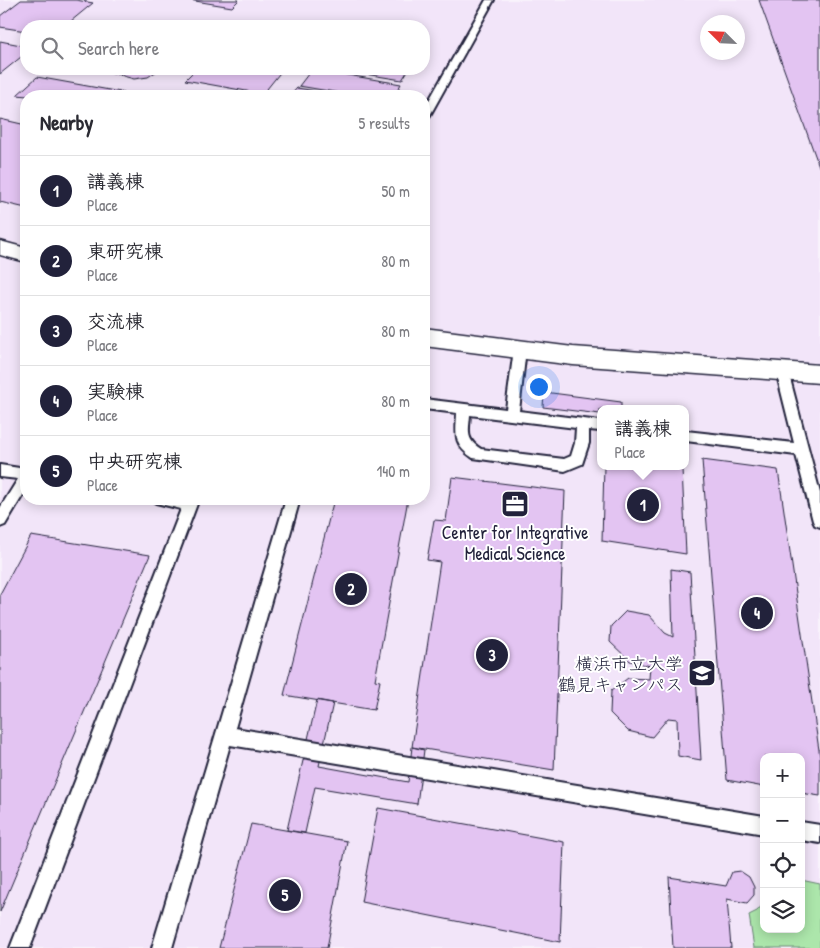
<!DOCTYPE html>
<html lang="en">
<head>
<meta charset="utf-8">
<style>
  :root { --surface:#fff; --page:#f7f7f7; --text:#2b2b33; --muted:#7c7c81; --line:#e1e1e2; --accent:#22223b }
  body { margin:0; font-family:"Patrick Hand","Klee One",sans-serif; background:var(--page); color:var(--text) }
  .controls { position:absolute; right:15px; bottom:15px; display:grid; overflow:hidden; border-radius:10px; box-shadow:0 2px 12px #0003 }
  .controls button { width:45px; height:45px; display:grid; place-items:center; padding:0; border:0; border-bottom:1px solid var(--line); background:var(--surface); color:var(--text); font:25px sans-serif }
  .compass { position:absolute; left:700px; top:15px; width:45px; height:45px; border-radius:50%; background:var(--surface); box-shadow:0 2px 12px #0003; rotate:294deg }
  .you { position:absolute; left:538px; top:386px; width:18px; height:18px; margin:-12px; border:4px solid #fff; border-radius:50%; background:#1a73e8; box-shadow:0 0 0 8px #1a73e833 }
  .badge { display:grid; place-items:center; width:32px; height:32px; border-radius:50%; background:var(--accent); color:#fff; font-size:16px; font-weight:700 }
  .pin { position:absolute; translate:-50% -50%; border:2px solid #fff; box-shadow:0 1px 5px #0006 }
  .popup { position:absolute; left:597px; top:405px; width:92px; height:65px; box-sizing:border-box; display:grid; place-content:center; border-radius:10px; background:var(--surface); filter:drop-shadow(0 1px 4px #0005); font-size:16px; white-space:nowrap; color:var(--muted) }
  .popup b { font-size:19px; color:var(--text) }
  .popup::after { content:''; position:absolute; left:50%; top:100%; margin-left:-10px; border:10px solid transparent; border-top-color:var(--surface) }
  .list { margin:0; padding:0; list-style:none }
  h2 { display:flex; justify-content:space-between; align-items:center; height:65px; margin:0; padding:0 20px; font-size:21px }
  h2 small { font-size:16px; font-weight:400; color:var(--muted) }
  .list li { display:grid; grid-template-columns:32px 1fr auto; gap:15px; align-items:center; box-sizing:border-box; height:70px; padding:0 20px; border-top:1px solid var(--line) }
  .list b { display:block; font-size:19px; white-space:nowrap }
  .list p { margin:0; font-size:16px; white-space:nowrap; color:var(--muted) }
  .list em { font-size:16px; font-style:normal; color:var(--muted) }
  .icon { flex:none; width:28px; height:28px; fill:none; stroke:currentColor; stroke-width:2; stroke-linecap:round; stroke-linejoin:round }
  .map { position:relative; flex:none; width:820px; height:948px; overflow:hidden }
  .search { position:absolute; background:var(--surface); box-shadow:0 2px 12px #0003; left:20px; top:20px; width:410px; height:55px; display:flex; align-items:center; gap:12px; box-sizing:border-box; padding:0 18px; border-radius:20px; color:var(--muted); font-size:19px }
  .panel { position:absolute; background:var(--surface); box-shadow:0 2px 12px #0003; left:20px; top:90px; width:410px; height:415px; border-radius:20px }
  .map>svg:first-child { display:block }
</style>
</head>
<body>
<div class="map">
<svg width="820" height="948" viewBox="0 0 820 948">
  <rect width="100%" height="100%" fill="#f9f3fc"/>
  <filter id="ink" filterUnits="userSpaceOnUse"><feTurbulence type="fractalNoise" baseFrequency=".02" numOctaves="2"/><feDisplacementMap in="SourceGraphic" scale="10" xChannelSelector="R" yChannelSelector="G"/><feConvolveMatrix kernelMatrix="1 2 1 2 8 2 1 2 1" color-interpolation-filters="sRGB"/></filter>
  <g filter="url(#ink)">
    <path fill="#f2e5f9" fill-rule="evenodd" d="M0,0H820V948H0ZM708,22H738V52H708ZM26,26H424V69H26ZM26,96H424V499H26ZM600,409H686V466H600ZM764,757H801V929H764Z"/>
    <path fill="#ace6ab" stroke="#678473" d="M801,880L820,884V948H754L749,915L757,911L764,903V929H801Z"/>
    <path fill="#e3c4f2" stroke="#22223b" d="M21,0H76L93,3L65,26H26V31L0,27V16Z
      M189,0H239L232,7Z
      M759,0H820V169Z
      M0,41L26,46V53L0,74Z
      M107,69H125L118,75L104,72Z
      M125,69H160L148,77L134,79L123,76L120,74Z
      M196,69H283L263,94L185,80Z
      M312,69L401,84L394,96H358L299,86Z
      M334,69H409L402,80Z
      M37,77L143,96H27L17,95Z
      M297,88L347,96H290Z
      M0,119L26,125V208L0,202Z
      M544,392L621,402V409H600V414L543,407Z
      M702,460L778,470L820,757V796L801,793V757H764V787L727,780Z
      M604,466H659L682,469L686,554L602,541Z
      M452,477L565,491L554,770L412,747L440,562L427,560L434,520L446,521Z
      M334,499H408L375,680L380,681L374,710L284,695Z
      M31,536L150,555L0,912V594Z
      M671,569L690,572L701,760L678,756L677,719L668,718L652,737L628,731L610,713L611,691L628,678L649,679L650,666L630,661L610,642L611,626L626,611L649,615L665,633L673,637Z
      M317,700L333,703L319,766L408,782L412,747L424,750L417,804L315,787L305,833L287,830Z
      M378,808L564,842L560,942L361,902Z
      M251,824L347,841L327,948H219Z
      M740,871L749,877L754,887V895L747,903L727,899L731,948H673L669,877L726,886L732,872Z"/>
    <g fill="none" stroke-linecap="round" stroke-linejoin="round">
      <defs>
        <path id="service" d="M486,0H494L429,117L424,120V109Z
          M520,345L526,349L519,411L600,421V431L589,430V443L582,464L565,471L473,458C453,445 456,435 457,413L424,409V399L506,409L514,349ZM470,415L576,428L575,443L571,456L564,459L481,449C465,439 469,431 470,415Z
          M782,366L786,368L788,371L820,493V527L815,525L813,521L796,455L686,441V431L794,443L776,371L778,368Z
          M0,465L26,469V490L5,525L0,527V508L18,479L0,477Z
          M154,499H192L197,504L30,948H10L181,509L156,503Z
          M286,499H300L235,728L764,816V834L230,745L172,948H152Z
          M801,822L820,825V843L801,840Z"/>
        <path id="tertiary" d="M0,241L26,248V262L0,255Z
          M424,328L573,347L820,365V383L573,365L424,346Z"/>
      </defs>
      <use href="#service" stroke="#22223b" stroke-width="4"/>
      <use href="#tertiary" stroke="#22223b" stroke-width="3"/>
      <use href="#service" fill="#fff" fill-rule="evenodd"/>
      <use href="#tertiary" fill="#fff" fill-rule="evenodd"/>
    </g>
  </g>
  <defs>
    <symbol id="office-square" viewBox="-11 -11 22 22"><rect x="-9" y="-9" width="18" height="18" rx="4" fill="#22223b" stroke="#fff"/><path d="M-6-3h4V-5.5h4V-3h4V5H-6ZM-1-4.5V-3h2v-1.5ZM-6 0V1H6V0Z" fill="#fff"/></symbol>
    <symbol id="university-square" viewBox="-11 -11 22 22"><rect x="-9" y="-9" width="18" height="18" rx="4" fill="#22223b" stroke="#fff"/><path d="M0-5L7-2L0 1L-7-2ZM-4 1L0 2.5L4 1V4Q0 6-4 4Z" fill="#fff"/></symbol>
  </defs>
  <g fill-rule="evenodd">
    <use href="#office-square" x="499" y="488" width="32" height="32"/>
    <use href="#university-square" x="686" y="657" width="32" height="32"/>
  </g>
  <g text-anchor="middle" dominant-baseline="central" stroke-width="4" stroke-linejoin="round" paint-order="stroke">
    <g font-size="18" fill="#22223b" stroke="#fff">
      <text x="515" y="532">Center for Integrative<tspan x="515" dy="21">Medical Science</tspan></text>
      <text x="683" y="663" text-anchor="end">横浜市立大学<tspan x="683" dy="21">鶴見キャンパス</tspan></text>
    </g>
  </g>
</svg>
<div class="controls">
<button>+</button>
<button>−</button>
<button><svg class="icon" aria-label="locate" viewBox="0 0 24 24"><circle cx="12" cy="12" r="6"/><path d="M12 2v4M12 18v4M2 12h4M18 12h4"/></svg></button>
<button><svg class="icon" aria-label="layers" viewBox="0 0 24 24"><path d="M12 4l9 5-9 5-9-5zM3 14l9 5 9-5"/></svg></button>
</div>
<svg class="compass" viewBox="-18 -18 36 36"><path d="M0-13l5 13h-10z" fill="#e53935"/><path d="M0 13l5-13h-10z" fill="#7c7c81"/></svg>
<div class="you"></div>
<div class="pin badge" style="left:643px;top:505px">1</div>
<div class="popup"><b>講義棟</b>Place</div>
<div class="pin badge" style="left:351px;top:589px">2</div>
<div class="pin badge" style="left:492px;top:655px">3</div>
<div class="pin badge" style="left:757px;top:613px">4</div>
<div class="pin badge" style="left:285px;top:895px">5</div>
<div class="search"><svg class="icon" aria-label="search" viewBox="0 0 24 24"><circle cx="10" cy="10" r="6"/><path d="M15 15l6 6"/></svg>Search here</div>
<section class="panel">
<h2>Nearby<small>5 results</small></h2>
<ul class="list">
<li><span class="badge">1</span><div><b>講義棟</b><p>Place</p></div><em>50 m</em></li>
<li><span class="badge">2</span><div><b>東研究棟</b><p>Place</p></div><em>80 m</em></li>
<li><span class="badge">3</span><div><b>交流棟</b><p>Place</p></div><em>80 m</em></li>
<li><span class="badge">4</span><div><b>実験棟</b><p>Place</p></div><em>80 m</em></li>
<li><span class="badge">5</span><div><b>中央研究棟</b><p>Place</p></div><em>140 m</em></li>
</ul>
</section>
</div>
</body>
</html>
